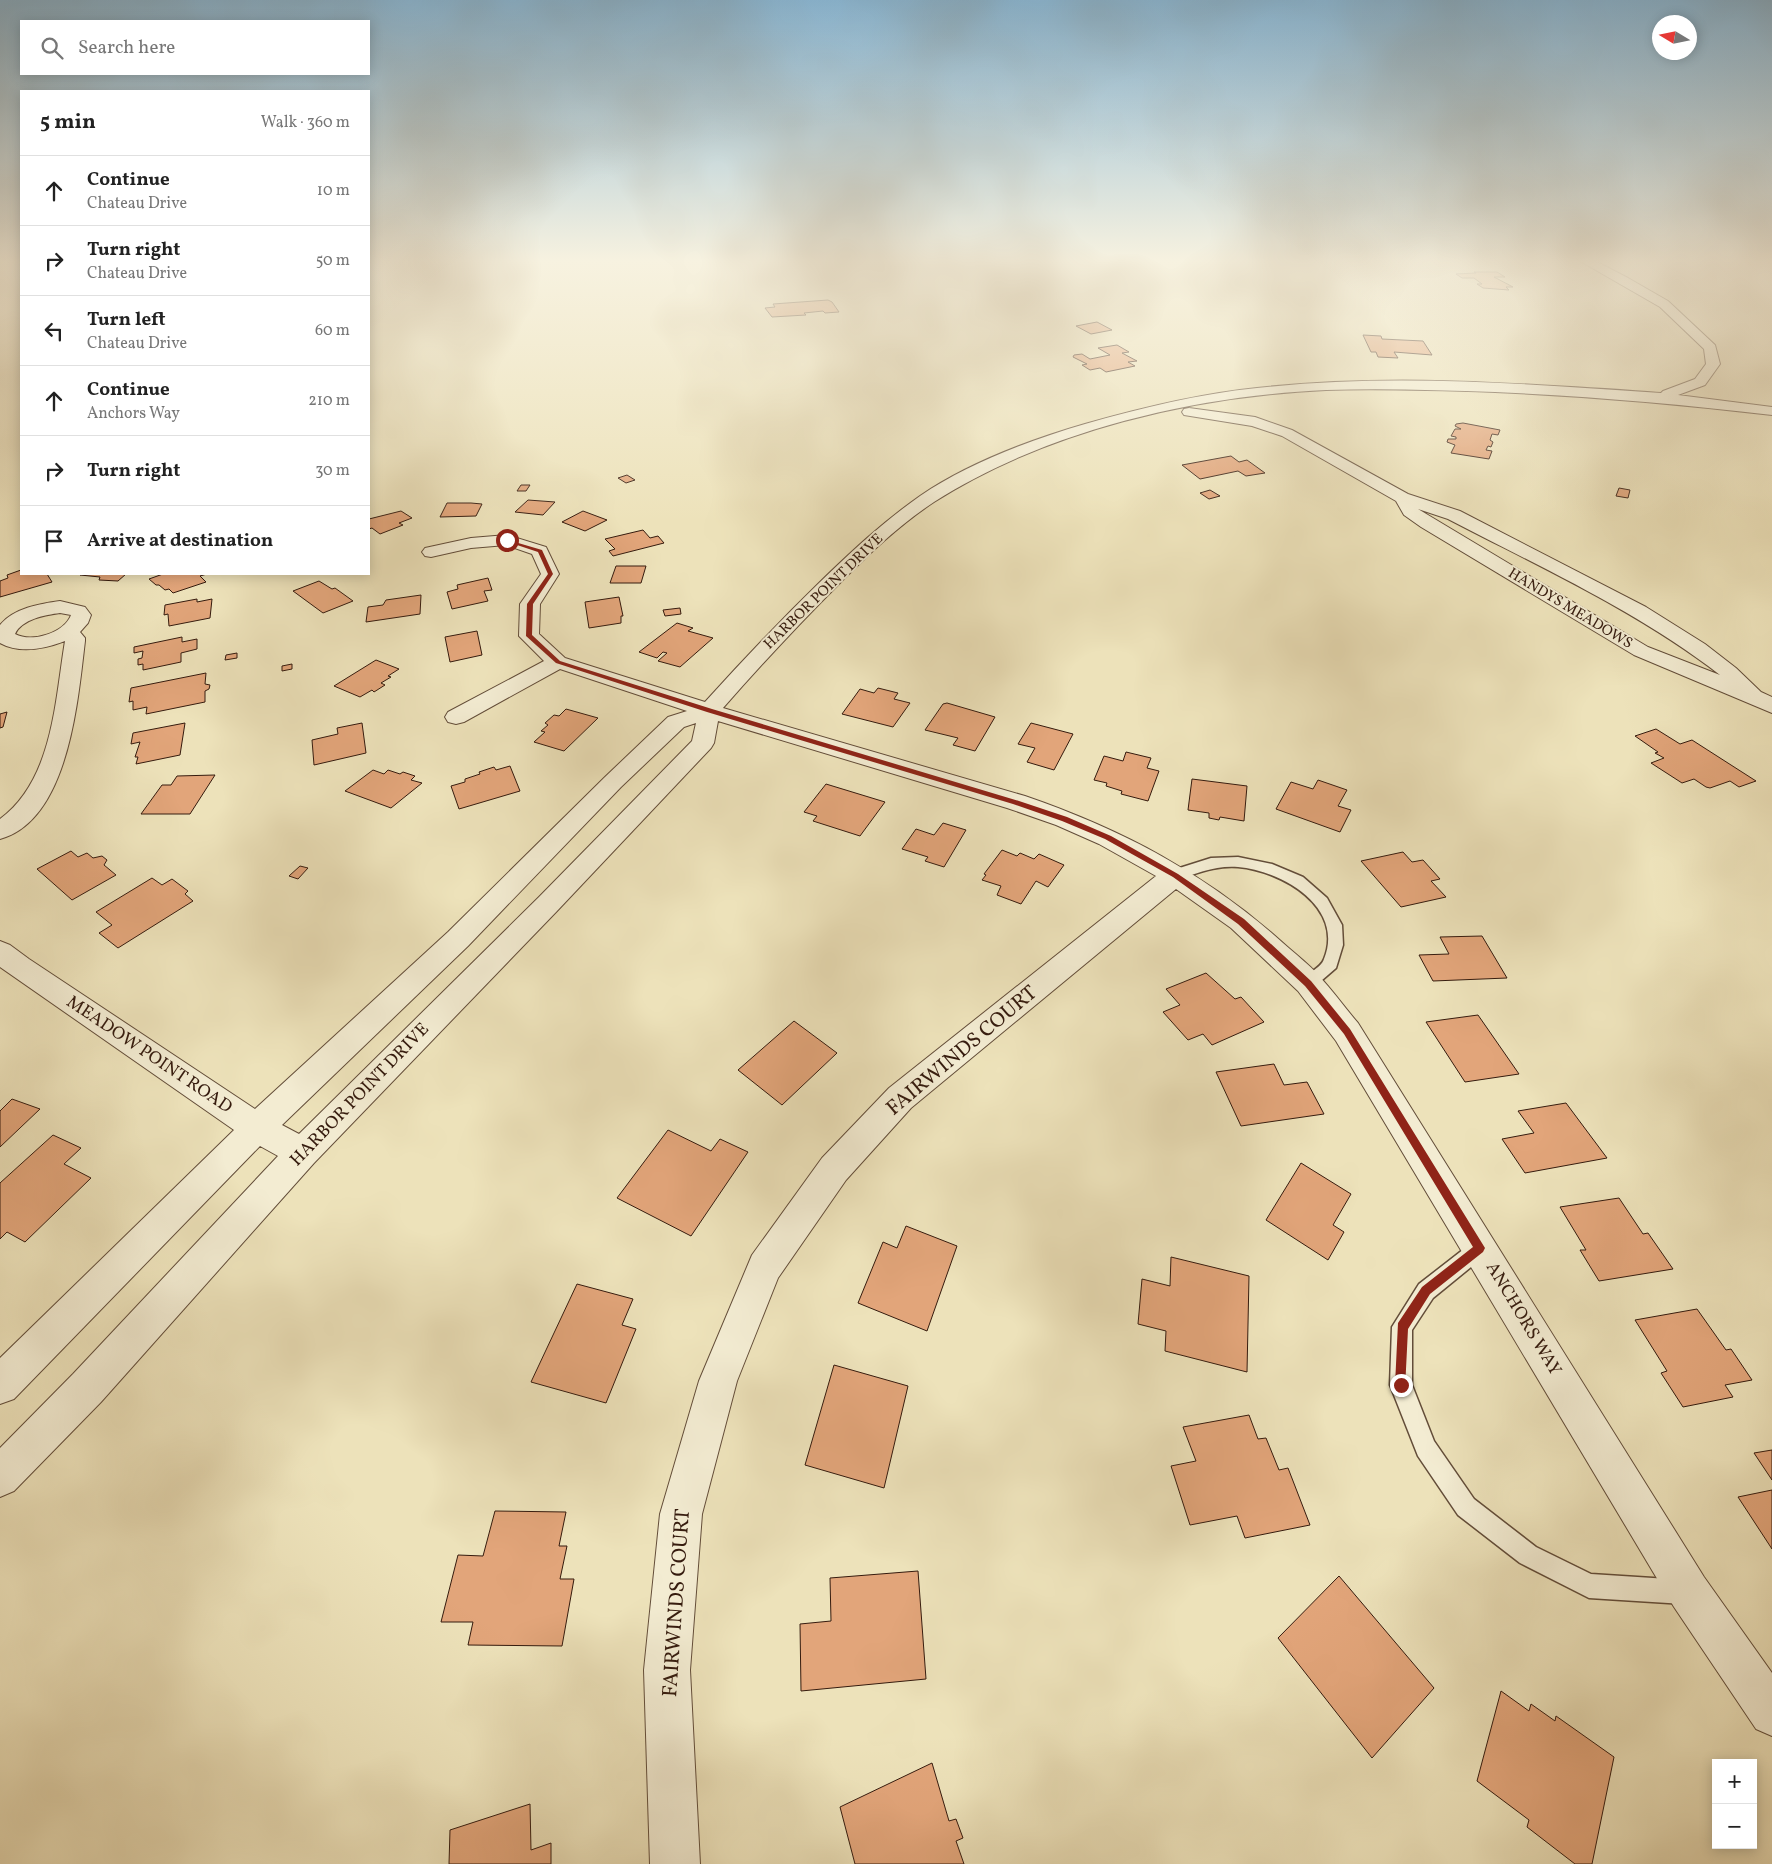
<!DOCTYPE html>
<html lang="en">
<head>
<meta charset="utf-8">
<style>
  :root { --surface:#fff; --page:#f6f6f6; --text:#222; --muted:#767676; --line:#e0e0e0 }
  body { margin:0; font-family:Vollkorn,serif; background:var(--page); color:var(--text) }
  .controls { position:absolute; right:15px; bottom:15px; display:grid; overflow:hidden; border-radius:0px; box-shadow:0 2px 12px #0003 }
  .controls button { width:45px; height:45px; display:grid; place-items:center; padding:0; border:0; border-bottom:1px solid var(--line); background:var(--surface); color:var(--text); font:25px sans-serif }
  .compass { position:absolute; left:1652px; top:15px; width:45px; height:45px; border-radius:50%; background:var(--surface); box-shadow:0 2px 12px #0003; rotate:280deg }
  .stop { position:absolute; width:15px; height:15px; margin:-11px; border:4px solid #8f2418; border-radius:50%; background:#fff }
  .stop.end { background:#8f2418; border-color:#fff; box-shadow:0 1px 5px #0008 }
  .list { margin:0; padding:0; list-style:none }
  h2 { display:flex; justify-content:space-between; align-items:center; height:65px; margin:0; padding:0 20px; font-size:21px }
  h2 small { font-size:16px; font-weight:400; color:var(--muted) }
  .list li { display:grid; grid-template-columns:32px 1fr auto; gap:15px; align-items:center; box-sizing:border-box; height:70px; padding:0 20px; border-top:1px solid var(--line) }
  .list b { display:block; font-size:19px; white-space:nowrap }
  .list p { margin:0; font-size:16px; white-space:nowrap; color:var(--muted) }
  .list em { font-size:16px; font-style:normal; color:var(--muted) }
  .icon { flex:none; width:28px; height:28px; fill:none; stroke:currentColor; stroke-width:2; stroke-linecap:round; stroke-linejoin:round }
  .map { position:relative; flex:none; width:1772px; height:1864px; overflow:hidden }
  .search { position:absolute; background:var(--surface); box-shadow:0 2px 12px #0003; left:20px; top:20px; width:350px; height:55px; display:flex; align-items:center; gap:12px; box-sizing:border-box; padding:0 18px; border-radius:0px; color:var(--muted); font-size:19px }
  .panel { position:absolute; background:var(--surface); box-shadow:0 2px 12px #0003; left:20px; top:90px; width:350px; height:485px; border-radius:0px }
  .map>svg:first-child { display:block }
</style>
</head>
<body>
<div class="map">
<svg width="1772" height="1864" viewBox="0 0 1772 1864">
  <rect width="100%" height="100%" fill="#ede2ba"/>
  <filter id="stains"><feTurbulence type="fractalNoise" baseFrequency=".004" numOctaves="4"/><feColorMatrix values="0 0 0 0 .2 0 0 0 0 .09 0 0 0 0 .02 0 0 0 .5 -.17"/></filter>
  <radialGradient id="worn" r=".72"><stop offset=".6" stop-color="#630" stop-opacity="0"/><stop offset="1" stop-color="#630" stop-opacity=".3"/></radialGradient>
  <path fill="#e2a57a" stroke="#351b0e" d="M1474,272H1497L1505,277H1494L1513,287H1506L1509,290L1483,288L1477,284H1482L1474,278H1462L1456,274L1476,273Z
    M828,300L832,302L839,312L825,313L823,311L804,313L806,315L772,317L765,308L775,307L773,304Z
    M1097,322L1112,330L1091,334L1076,326Z
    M1363,335L1381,336L1382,339L1423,341L1432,355L1394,352L1398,358L1378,357L1376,352H1371Z
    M1117,345L1129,352L1122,353L1137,361L1128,362L1135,366L1106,372L1100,368L1090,370L1082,365L1087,364L1073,357L1074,355L1082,354L1090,359L1110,355L1098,348Z
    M1463,423L1500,430L1498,435L1492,434L1490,440L1493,442L1491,447L1488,446L1486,450L1492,451L1489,459L1451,453L1455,445L1447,442L1448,439H1456V437L1451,436L1455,429H1461L1455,426L1456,424Z
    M1231,456L1239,462L1247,460L1265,473L1246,476L1238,471L1200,479L1182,465Z
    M627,475L635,480L626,483L618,478Z
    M521,485H530L526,491H517Z
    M1619,488L1630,490L1628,498L1616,496Z
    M1210,490L1220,496L1209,499L1200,493Z
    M528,500L555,502L543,515L515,512Z
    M447,503H471L482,504L476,516L440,517Z
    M401,511L412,518L399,523L403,525L380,534L372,528L369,529V519Z
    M583,511L607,520L585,531L562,522Z
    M643,530L650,538L658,536L664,543L613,556L609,551L615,549L605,539Z
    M616,566H646L641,583H610Z
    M21,570V574H47L52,582L0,597V581L8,578L7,575Z
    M82,574H126L118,581L99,580L100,577L80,575Z
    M163,574H207L200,576L206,582L173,593L169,589L165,590L159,585H156L149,579Z
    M488,578L492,590L484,591L488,601L452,609L447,592L458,589L457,585Z
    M319,581L332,589L335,588L353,601L323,613L293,591Z
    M421,595L420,614L366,622L368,607L383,605L386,600Z
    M619,597L623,616H621V623L589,628L585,602Z
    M197,599V602L212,599L210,618L169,626L168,614L164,615L165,605Z
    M680,608L681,614L665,616L663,610Z
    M677,623L693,628L688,631L713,638L680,667L658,661L667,653L663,652L657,658L639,652Z
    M477,631L482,655L450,662L445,637Z
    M182,637V642L197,639V649L181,653V662L143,670V664L138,665V659L142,658L143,651L134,653V647Z
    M237,653V658L225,660L226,655Z
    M376,660L399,669L388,676L391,677L381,683L385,685L374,692L372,690L360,697L334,686Z
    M292,664V669L282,671V666Z
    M206,673L205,684L210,685L209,689L205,691V702L146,714L147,707L133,710V701L129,702L131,688Z
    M878,688L898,693L894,699L910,703L893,727L842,714L860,689L874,693Z
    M947,703L995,717L975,751L953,745L958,738L925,730L943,704Z
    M566,709L598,718L564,751L534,742L545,732L541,731L548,725L545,723L554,715L559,716Z
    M7,712L3,727L0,728V714Z
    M185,723L180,755L136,764L138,757H135L140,742L131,744L133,733Z
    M362,723L366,753L314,765L312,740L338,734L337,728Z
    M1031,723L1073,734L1054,770L1027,762L1035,748L1018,744Z
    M1656,729L1680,744L1692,740L1756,781L1739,787L1730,781L1710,788L1706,787L1694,779L1682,783L1651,763L1664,758L1655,753L1658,752L1635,736Z
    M1126,752L1151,758L1147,768L1159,771L1148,801L1121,794L1122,791L1106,786L1107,783L1094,780L1104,756L1123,761Z
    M510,766L520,791L459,809L451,786L465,782V779L480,774L479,772L494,767L496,770Z
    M373,770L384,774L388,770L400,774L403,772L415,776L411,780L422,783L391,808L345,791Z
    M215,775L190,814H141L162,785H171L177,776Z
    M1192,779L1247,786L1244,821L1220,817L1219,820L1209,818V813L1188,810Z
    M1318,780L1347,790L1338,806L1351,810L1340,832L1276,809L1291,782L1313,789Z
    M826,784L885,802L860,836L813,821L817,816L804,812Z
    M943,823L966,830L944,867L925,861L928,857L902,849L916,829L934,835Z
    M1002,850L1017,856L1020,853L1034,859L1039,854L1064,865L1048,887L1036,881L1021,904L997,895L1001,886L982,880L986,875L984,874Z
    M71,851L78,857L87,853L93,858L102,856L107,860L104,865L116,875L72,900L37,869Z
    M1403,852L1412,862L1423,860L1440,879L1431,881L1446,897L1401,907L1361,861Z
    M300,866L308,868L298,879L289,876Z
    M152,878L162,885L172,879L188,891L185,894L193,901L118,948L99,933L112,925L96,912Z
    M1482,936L1507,978L1433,981L1419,955L1449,954L1440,937Z
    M1206,973L1235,999L1241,997L1264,1022L1212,1045L1203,1034L1188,1040L1163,1012L1180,1005L1166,989Z
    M1478,1015L1519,1074L1465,1082L1426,1022Z
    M794,1021L837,1053L782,1105L738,1070Z
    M1274,1064L1284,1085L1307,1082L1324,1114L1241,1126L1216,1072Z
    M12,1099L40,1109L0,1147V1111Z
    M1566,1103L1607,1158L1525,1173L1502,1139L1534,1133L1518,1111Z
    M668,1130L711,1151L720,1139L748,1152L691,1236L617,1198Z
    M53,1135L81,1148L64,1164L91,1178L25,1242L7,1232L0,1239V1183Z
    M1301,1163L1351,1194L1333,1225L1344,1232L1328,1260L1266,1220Z
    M1619,1198L1643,1234L1648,1233L1673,1269L1599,1281L1580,1250H1586L1560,1207Z
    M906,1226L957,1246L927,1331L858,1303L883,1242L897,1248Z
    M1171,1257L1249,1276L1247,1372L1165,1351L1166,1331L1138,1324L1142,1279L1170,1286Z
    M577,1284L633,1299L622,1325L636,1329L606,1403L531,1382Z
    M1697,1309L1726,1350L1731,1349L1752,1380L1725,1385L1733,1397L1683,1407L1661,1373L1667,1371L1635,1320Z
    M834,1365L908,1386L884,1488L805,1465Z
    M1249,1415L1258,1439L1266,1438L1279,1470L1288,1468L1310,1525L1245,1538L1237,1516L1190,1525L1171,1466L1196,1461L1183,1427Z
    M1772,1450V1480L1754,1453Z
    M1772,1490V1549L1738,1497Z
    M495,1511L566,1512L559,1546H567L560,1579H574L562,1646L468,1645L473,1622H441L458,1555L483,1556Z
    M918,1571L926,1679L801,1691L800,1624L831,1621L830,1578Z
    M1339,1576L1434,1688L1372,1758L1278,1638Z
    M1501,1691L1529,1711L1531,1704L1555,1721L1556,1716L1614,1757L1592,1864H1575L1527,1827L1529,1820L1477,1781Z
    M932,1763L949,1821L956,1819L963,1838L956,1841L964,1864H855L840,1807Z
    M530,1804L531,1850L551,1843V1864H449L450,1830Z"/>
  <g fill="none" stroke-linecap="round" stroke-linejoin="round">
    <defs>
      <path id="service" d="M1238,857L1272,864L1303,877L1327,898L1342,925L1343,945L1336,968L1314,987L1308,989L1302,987L1300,983C1305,973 1321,969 1324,959C1345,907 1282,871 1238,867C1216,865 1196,874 1175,880L1170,879L1168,875L1170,871L1211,858Z
        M1480,1239L1487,1242L1490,1248L1487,1254L1433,1298L1412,1330V1385L1434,1441L1474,1499L1536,1547L1591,1574L1684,1580L1692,1584L1696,1592L1692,1600L1684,1604L1589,1598L1520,1563L1458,1515L1418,1456L1390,1385L1392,1327L1419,1284L1473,1242Z"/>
      <path id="minor" d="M1580,261H1595L1628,278L1668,301L1715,345L1720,364L1705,385L1678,395L1772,407V415C1680,404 1588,396 1495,392C1439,390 1382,388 1326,390C1194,396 1047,430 934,502C899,525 868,555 838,585C798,625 760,666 723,708L1025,796C1121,829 1207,874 1283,943C1295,954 1309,964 1319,976C1333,991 1345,1008 1358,1023L1704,1577L1772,1673V1736L1756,1729L1674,1607L1336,1041L1298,991L1231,928L1176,889L911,1108L846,1180L778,1278L737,1381L702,1514L690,1670L700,1864H650L644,1670L660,1514L699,1381L752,1255L822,1158L889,1088L1156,876L1099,844L1056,825L1007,808L718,721L714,743L711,748L557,911L314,1163L101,1402L14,1491L0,1497V1448L73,1374L278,1156L260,1146L14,1399L0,1404V1358L234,1130L0,967V941L10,945L29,959L255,1109L448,932L605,777L668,717L687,711L560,669L464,722L456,724L448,722L445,717L448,712L544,661L519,636L520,604L541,574L532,554L506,545L471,548L431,557L425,556L422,552L425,548L471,538L507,535L546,547L559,574L540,604L539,634L565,658L705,702C742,661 779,622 819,583C851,552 883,522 920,496C967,464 1030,440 1085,424C1141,408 1198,394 1257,388C1391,373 1528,384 1661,393L1663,391L1695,379L1706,364L1704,349L1660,307ZM696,723L692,741L539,897L299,1134L282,1125L468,946L621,787L684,727Z
        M1189,408L1255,417L1292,430L1408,494L1460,511L1646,607L1705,644L1736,668L1761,692L1772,697V713L1634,655L1421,527L1404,515L1396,501L1282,436L1252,426L1184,415L1182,412L1184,409ZM1418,509L1448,519C1540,567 1637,611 1720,675L1648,647Z
        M60,601L85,607L91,615L88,623L80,632L85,638V641C78,699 69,820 0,839V819C53,780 55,701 65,641C44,649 20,654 0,643V625C14,608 39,604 60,601ZM60,613L71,615C64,633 32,643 15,634C22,619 45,615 60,613Z"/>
    </defs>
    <use href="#service" stroke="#634d39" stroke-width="3"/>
    <use href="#minor" stroke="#634d39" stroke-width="2"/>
    <use href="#service" fill="#f3ecd2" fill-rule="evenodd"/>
    <use href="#minor" fill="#f3ecd2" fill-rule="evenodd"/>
  </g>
  <linearGradient id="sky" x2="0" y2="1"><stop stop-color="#89b7d5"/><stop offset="0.5" stop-color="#f7f2e0"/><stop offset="1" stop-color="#f7f2e0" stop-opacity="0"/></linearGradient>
  <rect width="1772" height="522" fill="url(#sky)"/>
  <path fill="#8f2418" d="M505,539L542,550L553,574L533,604L532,635L560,661L712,709L1019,801L1067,817L1111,836L1178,874L1244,919L1311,981L1350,1029L1485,1248L1483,1252L1430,1294L1408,1329L1405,1389L1401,1390L1397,1389L1395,1385L1398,1323L1422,1287L1473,1247L1344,1034L1305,986L1238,924L1173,877L1105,839L1062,821L1013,804L707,712L556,663L526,636L527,604L548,574L538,552L505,541Z"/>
  <g text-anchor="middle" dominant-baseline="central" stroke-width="4" stroke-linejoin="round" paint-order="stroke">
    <g font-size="15" fill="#351b0e" stroke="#f3ecd2">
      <text transform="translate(824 592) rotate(-44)">HARBOR POINT DRIVE</text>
      <text transform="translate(1570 609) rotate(31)">HANDYS MEADOWS</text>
    </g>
    <g font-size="18" fill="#351b0e" stroke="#f3ecd2">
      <text transform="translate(149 1055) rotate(34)">MEADOW POINT ROAD</text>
      <text transform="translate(360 1095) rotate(-46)">HARBOR POINT DRIVE</text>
      <text transform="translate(1523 1319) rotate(59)">ANCHORS WAY</text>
    </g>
    <g font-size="21" fill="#351b0e" stroke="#f3ecd2">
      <text transform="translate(962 1051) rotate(-40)">FAIRWINDS COURT</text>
      <text transform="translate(677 1603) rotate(-86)">FAIRWINDS COURT</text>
    </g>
  </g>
  <rect width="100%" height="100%" filter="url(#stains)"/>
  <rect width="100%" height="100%" fill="url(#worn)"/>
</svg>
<div class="controls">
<button>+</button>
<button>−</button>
</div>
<svg class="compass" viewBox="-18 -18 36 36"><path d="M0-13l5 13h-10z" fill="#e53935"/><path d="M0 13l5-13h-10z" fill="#767676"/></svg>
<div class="stop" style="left:507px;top:540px"></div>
<div class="stop end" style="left:1401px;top:1385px"></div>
<div class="search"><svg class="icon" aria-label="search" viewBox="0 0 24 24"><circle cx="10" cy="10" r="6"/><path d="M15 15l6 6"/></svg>Search here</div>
<section class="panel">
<h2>5 min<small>Walk · 360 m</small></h2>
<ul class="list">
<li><svg class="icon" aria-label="ahead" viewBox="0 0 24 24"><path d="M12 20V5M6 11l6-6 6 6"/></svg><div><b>Continue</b><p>Chateau Drive</p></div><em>10 m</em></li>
<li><svg class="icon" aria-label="right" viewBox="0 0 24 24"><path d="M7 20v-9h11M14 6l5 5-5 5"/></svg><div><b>Turn right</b><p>Chateau Drive</p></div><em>50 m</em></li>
<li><svg class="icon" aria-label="left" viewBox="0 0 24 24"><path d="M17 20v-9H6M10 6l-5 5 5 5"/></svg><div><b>Turn left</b><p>Chateau Drive</p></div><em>60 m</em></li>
<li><svg class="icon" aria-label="ahead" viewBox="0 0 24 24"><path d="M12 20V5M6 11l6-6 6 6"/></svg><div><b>Continue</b><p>Anchors Way</p></div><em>210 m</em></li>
<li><svg class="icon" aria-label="right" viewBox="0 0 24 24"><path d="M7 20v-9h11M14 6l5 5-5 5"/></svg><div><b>Turn right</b></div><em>30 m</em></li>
<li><svg class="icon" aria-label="arrive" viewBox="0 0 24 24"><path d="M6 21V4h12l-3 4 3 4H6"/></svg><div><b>Arrive at destination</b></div></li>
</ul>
</section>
</div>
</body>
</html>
